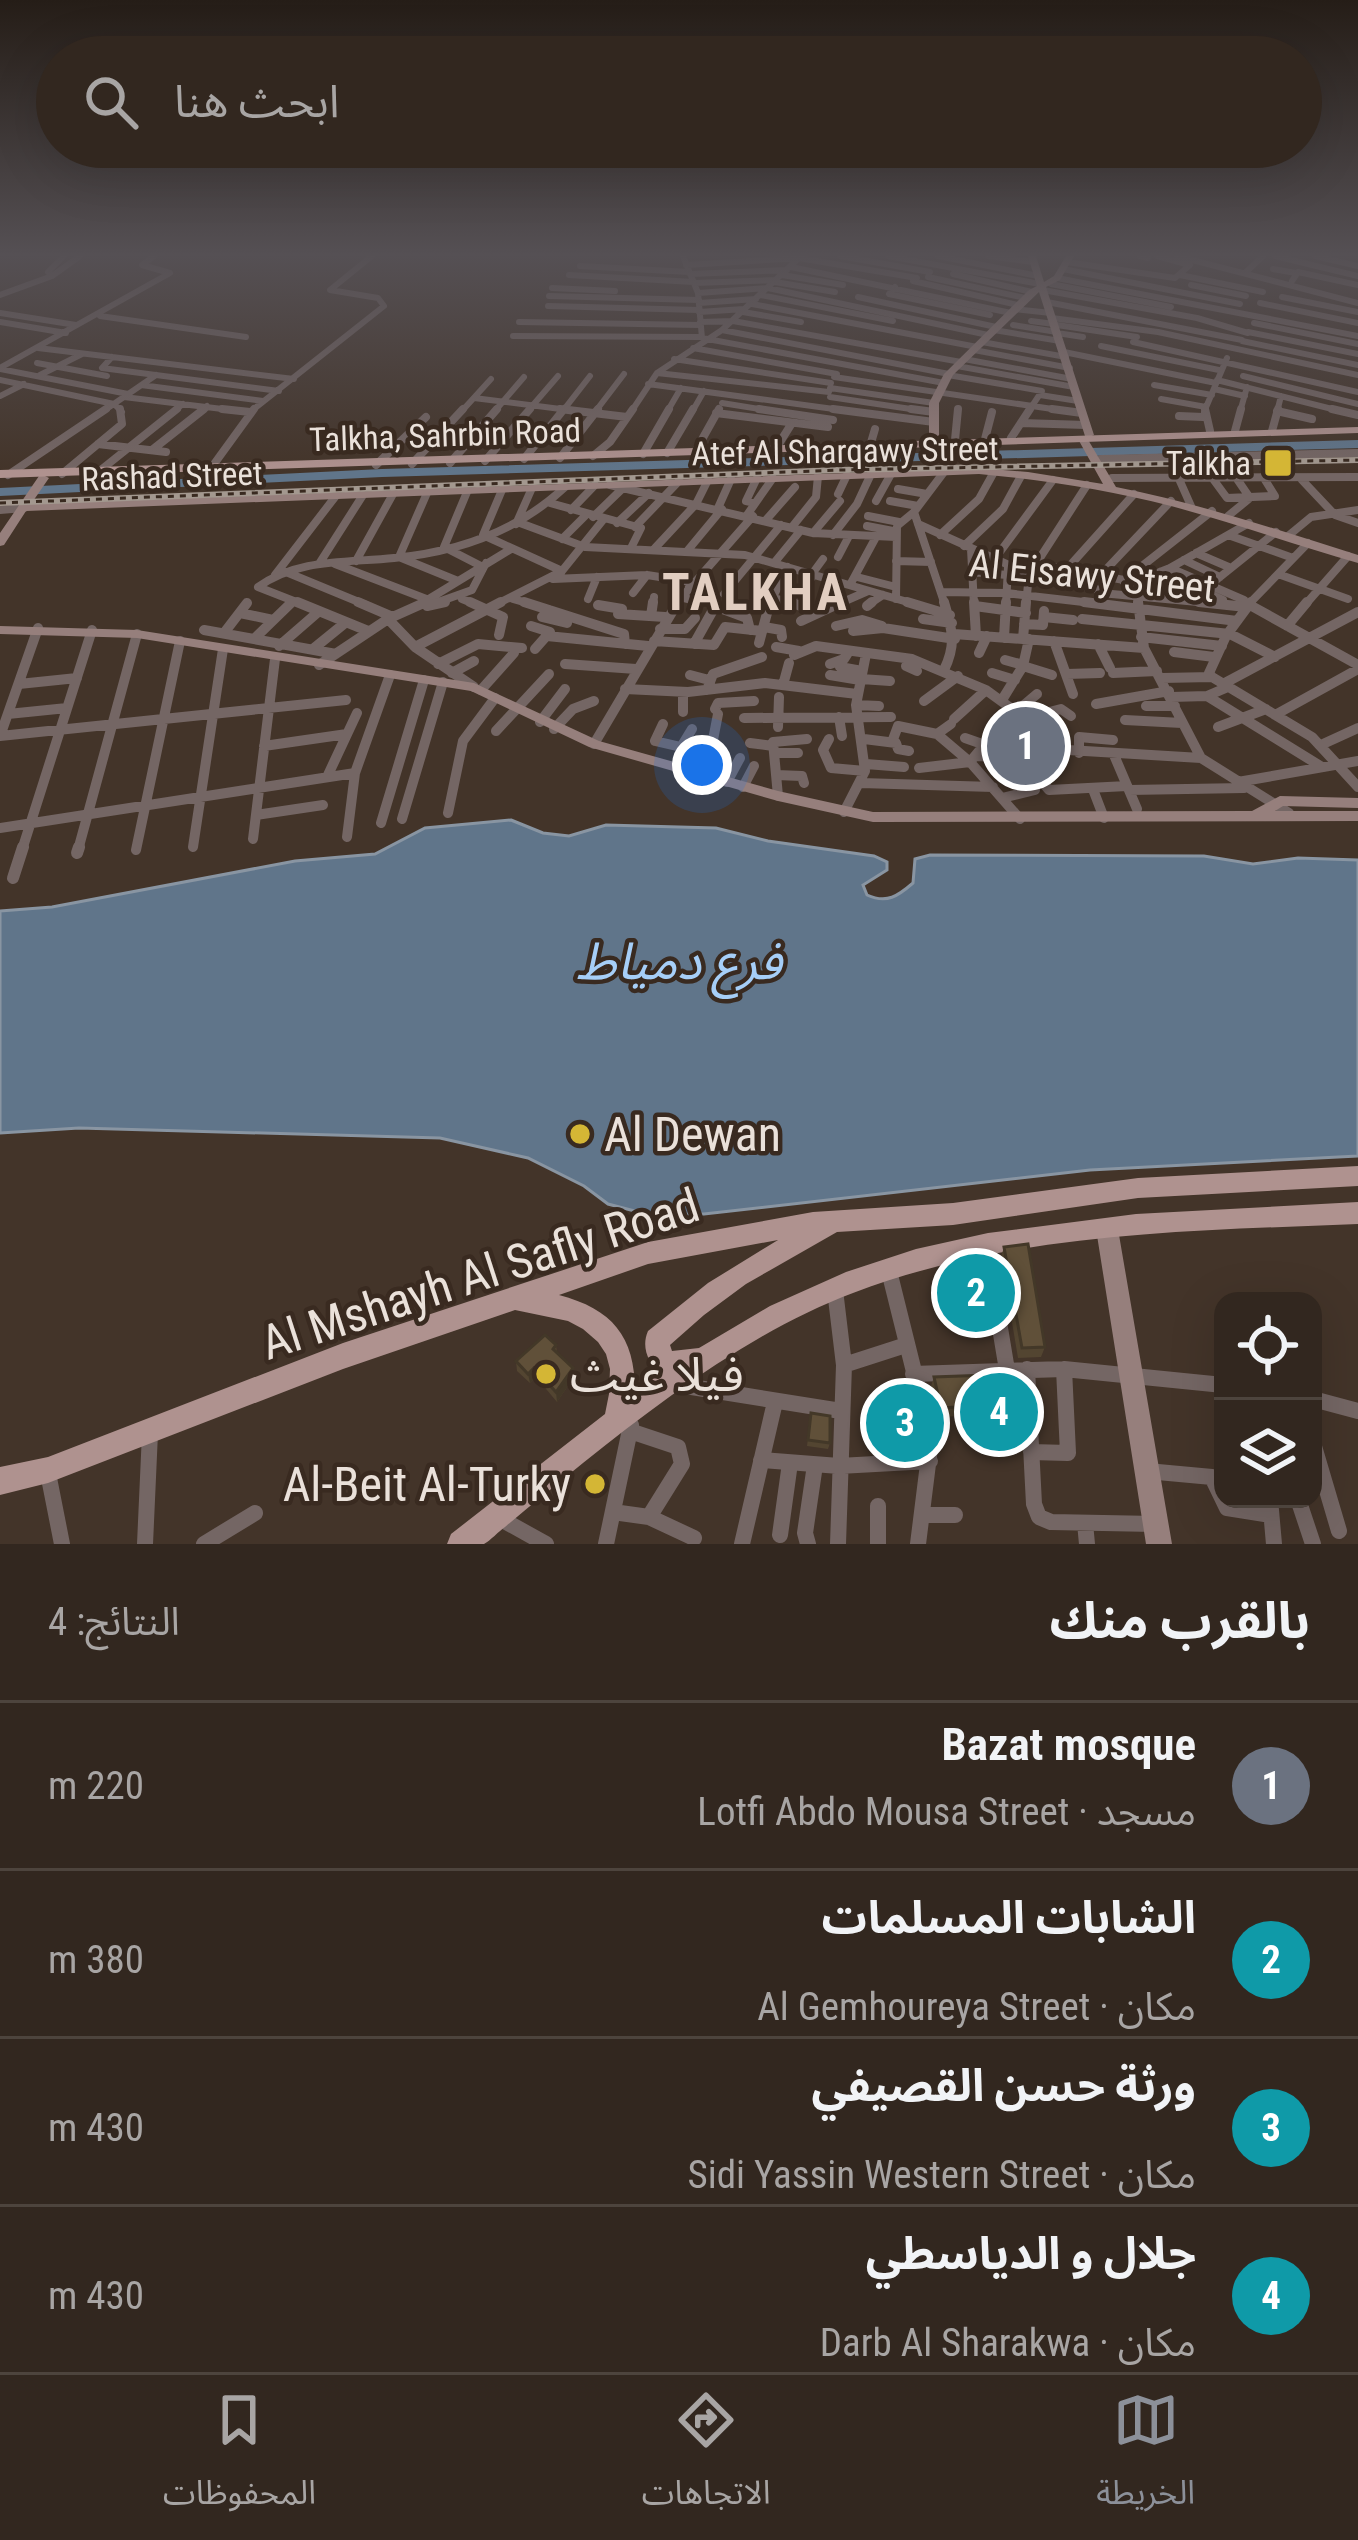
<!DOCTYPE html>
<html lang="ar">
<head>
<meta charset="utf-8">
<style>
  :root { --surface:#32271f; --page:#3d332c; --text:#f1f3f6; --muted:#a8a5a4; --line:#4d443d; --accent:#8c9099 }
  body { margin:0; font-family:"Roboto Condensed","Noto Sans Arabic",sans-serif; background:var(--page); color:var(--text); direction:rtl }
  .controls { position:absolute; right:36px; bottom:36px; display:grid; overflow:hidden; border-radius:24px; box-shadow:0 12px 48px #0002 }
  .controls button { width:108px; height:108px; display:grid; place-items:center; padding:0; border:0; border-bottom:3px solid var(--line); background:var(--surface); color:var(--text); font:60px sans-serif }
  .you { position:absolute; left:702px; top:765px; width:42px; height:42px; margin:-30px; border:9px solid #fff; border-radius:50%; background:#1a73e8; box-shadow:0 0 0 18px #1a73e833 }
  .badge { display:grid; place-items:center; width:78px; height:78px; border-radius:50%; background:var(--accent); color:#fff; font-size:39px; font-weight:700 }
  .pin { position:absolute; translate:-50% -50%; border:6px solid #fff; box-shadow:0 3px 12px #0006 }
  .list { margin:0; padding:0; list-style:none }
  h2 { display:flex; justify-content:space-between; align-items:center; height:156px; margin:0; padding:0 48px; font-size:51px }
  h2 small { font-size:39px; font-weight:400; color:var(--muted) }
  .list li { display:grid; grid-template-columns:78px 1fr auto; gap:36px; align-items:center; box-sizing:border-box; height:168px; padding:0 48px; border-top:3px solid var(--line) }
  .list b { display:block; font-size:45px; white-space:nowrap }
  .list p { margin:0; font-size:39px; white-space:nowrap; color:var(--muted) }
  .list em { font-size:39px; font-style:normal; color:var(--muted) }
  .icon { flex:none; width:66px; height:66px; fill:none; stroke:currentColor; stroke-width:2; stroke-linecap:round; stroke-linejoin:round }
  .map { position:relative; flex:none; width:1358px; height:1544px; overflow:hidden; direction:ltr }
  .search { position:absolute; background:var(--surface); box-shadow:0 12px 48px #0002; left:36px; right:36px; top:36px; height:132px; display:flex; align-items:center; gap:30px; box-sizing:border-box; padding:0 42px; border-radius:66px; color:var(--muted); font-size:45px }
  .sheet { height:828px; background:var(--surface) }
  nav { display:flex; justify-content:space-around; align-items:center; box-sizing:border-box; height:168px; border-top:3px solid var(--line); background:var(--surface); font-size:33px; color:var(--muted) }
  nav a { display:grid; justify-items:center; gap:6px }
  nav .on { color:var(--accent) }
  .map>svg:first-child { display:block }
</style>
</head>
<body>
<div class="map">
<svg width="1358" height="1544" viewBox="0 0 1358 1544">
  <rect width="100%" height="100%" fill="#433429"/>
  <path fill="#60758a" stroke="#8995a2" stroke-width="3" d="M511,820L543,833L569,836L606,825L716,828L768,841L874,856L887,862V870L863,885L867,895C887,904 898,896 913,883L915,859L930,855L1204,856L1253,864L1298,858L1358,860V1156L1090,1170L704,1214H646L608,1204L584,1186L528,1158L440,1138L79,1128L0,1133V911L52,907L295,861L375,854L425,828Z"/>
  <g fill="none" stroke-linecap="round" stroke-linejoin="round">
    <path stroke="#60758a" stroke-width="8" d="M0,492L382,473L1358,444"/>
    <path stroke="#746664" stroke-width="6" d="M683,256L698,293L702,338L944,383
      M840,256L930,272
      M888,256L1040,284
      M938,256L1038,276
      M988,256L1033,262
      M1140,256L1148,258
      M1177,256L1358,303
      M1275,256L1358,276
      M1315,256L1358,266
      M1067,262L1175,278L1190,265L1157,256
      M686,265L799,258L917,278
      M580,266L689,272
      M791,267L1011,313
      M1063,269L1240,304
      M1273,269L1296,273
      M48,272L64,256
      M1245,273L1263,256
      M690,274L787,270
      M953,274L1032,292
      M569,275L694,282
      M782,275L843,285
      M1180,275L1263,292
      M928,277L1025,298
      M1057,278L1358,336
      M913,281L1018,305
      M1292,281L1298,272L1358,285
      M775,282L835,292
      M694,283L777,280
      M1051,284L1171,307
      M1191,285L1246,296
      M895,287L889,294L990,315
      M552,288L615,291
      M1043,290L1197,318L1248,333
      M698,293L768,288L988,335
      M0,295L52,276L80,256
      M761,295L893,321
      M549,296L699,300
      M858,297L996,327
      M1282,297L1358,312
      M1047,302L1242,340
      M699,303L756,299
      M1260,303L1358,323
      M752,304L977,347
      M548,306L699,310
      M1014,309L1051,313
      M699,312L744,309
      M743,312L801,322
      M0,313L76,325
      M100,316L246,337
      M1052,318L1158,332L1358,375
      M1031,321L1054,324
      M0,322L66,333
      M519,322L700,325
      M700,322L733,321L961,362
      M1254,323L1358,344
      M1013,325L1057,332
      M1057,325L1137,337
      M722,330L949,374
      M994,330L1060,341
      M1248,332L1358,354
      M1057,333L1083,337
      M513,336L700,337
      M1242,341L1358,365
      M982,342L1066,357
      M1133,342L1358,392
      M1101,346L1219,370
      M38,348L294,379
      M693,348L837,374
      M974,350L1070,368
      M1064,352L1216,383
      M112,357L102,368L279,391
      M674,359L831,383
      M964,359L1072,379
      M37,363L107,376
      M957,366L1074,387
      M0,368L170,273L142,265L154,256
      M0,369L128,394
      M657,373L829,392
      M40,375L82,354
      M948,375L1042,391L1028,412
      M1243,376L1358,404
      M834,377L1073,412
      M0,380L114,404L122,412
      M1217,380L1344,412
      M648,384L856,412
      M141,385L263,401
      M1154,385L1212,395
      M830,388L934,403
      M1214,389L1245,396
      M1040,395L1078,401
      M0,396L24,384
      M124,397L247,412
      M830,397L931,412
      M474,398L584,412
      M1161,399L1206,407
      M722,403L778,412
      M102,412L156,375
      M173,412L183,404
      M200,412L207,406
      M250,412L384,306L378,298L330,290L372,256
      M461,412L491,379
      M494,412L524,377
      M527,412L558,376
      M562,412L590,376
      M595,412L624,374
      M631,412L657,373L722,330L801,256
      M667,412L681,388
      M692,412L704,391
      M1204,412L1227,358
      M1240,412L1247,387
      M1277,412L1281,396"/>
    <path stroke="#746664" stroke-width="8" d="M222,409L250,412
      M560,409L627,417
      M759,409L833,420
      M833,409L934,422
      M911,409L934,412
      M1052,409L1082,413
      M1205,409L1210,431
      M1332,409L1358,415
      M1277,411L1312,419
      M716,413L828,427
      M1179,416L1203,417
      M1021,423L1086,425
      M1235,431L1241,409
      M1272,431L1278,409
      M1011,438L1030,409
      M985,439L992,412
      M955,440L958,409
      M98,444L166,452
      M870,446L875,429
      M152,450L204,409
      M775,450L792,423
      M695,452L719,409
      M667,453L693,409
      M643,454L669,409
      M593,456L610,442L633,409
      M560,458L598,409
      M524,459L564,409
      M1101,459L1358,453
      M485,461L530,409
      M450,463L497,409
      M412,464L463,409
      M376,465L426,417
      M209,471L254,409
      M944,472L914,512L945,605
      M97,473L177,409
      M62,474L122,424L120,409
      M8,475L106,409
      M1112,478L1358,477
      M1179,479L1191,506
      M1213,479L1227,498L1275,496L1265,480
      M1302,480L1335,515L1358,523
      M610,485L813,533L896,537
      M1087,485L1036,564L1135,582
      M898,489L927,494
      M502,490L483,535L562,571
      M467,492L444,547L481,566
      M427,493L399,557L458,581
      M838,494L847,475
      M876,501L891,474
      M890,501L918,506
      M550,503L641,528L631,548
      M755,503L746,501L757,478
      M718,508L731,479
      M0,510L24,508
      M571,510L595,485
      M747,515L773,478
      M868,516L899,522
      M1228,516L1250,498L1237,479
      M593,517L623,488
      M766,520L795,487
      M520,523L585,547L745,555L918,605
      M617,523L649,493
      M516,524L532,488
      M918,524L1029,574L1100,590
      M867,526L893,531
      M635,527L679,481
      M792,527L816,497L818,476
      M813,533L840,501
      M833,535L857,504L871,474
      M940,535L979,499L994,472
      M1228,535L1293,558
      M1288,536L1311,517L1358,510
      M562,539L586,515
      M964,546L1003,509L1021,476
      M655,548L696,504L708,480
      M971,549L974,605
      M688,550L722,509
      M1196,553L1231,568
      M838,557L849,536
      M994,560L1053,480
      M1184,560L1220,577
      M356,561L393,494
      M896,561L931,562
      M774,563L801,530
      M319,564L363,495
      M335,564L429,600
      M1170,568L1244,600
      M1066,570L1134,494
      M286,572L366,605
      M973,572L1007,575
      M1160,572L1223,600
      M812,574L823,559
      M1278,574L1348,599
      M275,575L335,497
      M857,577L896,587
      M553,579L647,575L692,582
      M1097,579L1171,501
      M1123,581L1212,511
      M850,585L876,537
      M1210,585L1276,532
      M689,587L713,593
      M757,588L764,581L779,583
      M942,592L1006,593L1109,605
      M633,593L647,575
      M1101,593L1230,605
      M724,594L781,525
      M680,597L700,602
      M771,597L798,605
      M462,599L477,605
      M513,599L534,605
      M588,599L597,577
      M896,599L897,526L914,512
      M791,600L814,575
      M304,605L258,587C298,558 347,563 394,558C457,552 518,531 565,487
      M419,605L511,549
      M430,605L472,590L486,563
      M495,605L562,571L603,520
      M653,605L654,597
      M675,605L753,516
      M769,605L788,567
      M836,605L868,591
      M868,605L883,595
      M1006,605L1008,567
      M1026,605L1029,574
      M1138,605L1135,582L1170,568L1249,523
      M1248,605L1308,543
      M1305,605L1348,556"/>
    <path stroke="#746664" stroke-width="10" d="M297,602L368,631
      M358,602L393,617
      M470,602L503,617L499,635
      M524,602L624,634L625,644
      M789,602L816,611
      M907,602L950,615
      M944,602C952,629 957,644 944,670
      M974,602L976,636
      M1084,602L1237,621
      M1138,602L1144,648L1201,758L1289,813
      M1199,602L1246,607
      M1248,604L1358,665
      M598,605L622,609
      M427,606L445,602
      M867,606L872,602
      M975,606L1026,613
      M720,608L747,618L750,630
      M549,610L542,617L567,623
      M240,613L273,620
      M618,614L665,617
      M651,616L653,602
      M1044,617L1073,620
      M388,619L415,647L474,687
      M923,619L952,623
      M1082,619L1230,634L1275,657
      M801,621L842,602
      M1024,624L1043,625L1044,611
      M531,626L550,632L535,649
      M836,626L862,620L882,626
      M1287,626L1307,602
      M764,627L781,630L782,637
      M660,629H685L695,618
      M204,630L336,654
      M853,631L883,628L955,639
      M224,633L247,603
      M954,634L1144,648
      M547,636L648,646
      M1141,637L1222,646
      M1004,638L1006,602
      M254,639L291,603
      M1023,639L1026,602
      M654,641L714,645L725,627L762,631
      M1054,641L1073,694
      M759,643L770,602
      M694,644L713,610
      M1098,644L1110,668
      M279,646L317,613
      M415,647L501,602
      M776,647L799,651
      M313,649L345,623
      M1174,652L1214,657
      M979,653L987,636
      M794,655L816,646L912,659L986,690L1068,750L1201,758
      M912,659L906,666L917,671
      M1005,660L1023,665
      M438,664L478,644L522,648
      M565,664L636,669
      M830,664L844,659L849,651
      M319,665L388,619L426,602
      M1023,666L1052,675
      M840,667L862,671
      M452,673L474,661
      M992,673L1015,680
      M1113,673L1157,671
      M1067,674L1100,673
      M690,675L709,680
      M830,675L860,680
      M1212,677L1312,737L1358,787
      M1212,677L1209,673L1226,636L1251,602
      M1162,678L1212,677
      M861,679L890,681
      M19,684L77,678
      M1223,684L1358,612
      M783,685L789,663
      M625,689L688,692L765,683L857,694
      M481,690L514,653
      M707,690L713,674L762,657
      M683,692V712
      M1207,696L1322,767
      M1171,697L1207,696L1228,687
      M1002,700L1023,666L1029,639
      M924,701L958,676
      M1096,704L1169,691
      M856,705L879,706
      M1146,706H1175
      M715,709L718,703L754,701
      M1017,711L1037,694
      M8,714L67,708
      M1275,715L1358,669
      M839,717L842,736
      M744,718L891,717
      M1026,718L1061,709L1071,716
      M954,719L986,690
      M1125,720L1182,723
      M540,722L565,689
      M663,724L655,741L681,747L692,729
      M778,727L779,697
      M1218,727L1266,709
      M554,729L573,709L594,701
      M496,731L549,674
      M937,734L970,762L1020,819
      M0,736L346,700
      M0,736L38,628
      M965,738L985,745
      M829,739L823,750L831,768L865,771
      M864,739L896,743L898,749L909,751
      M892,742L898,726L937,734L951,724
      M750,743L773,746
      M594,744L678,602
      M1323,744L1358,728
      M264,746L347,734
      M774,753H798
      M1079,753V737L1113,740
      M1114,755L1137,809
      M977,756L997,757L1007,769
      M1021,757L1049,790L1127,786
      M970,762L1014,709
      M866,764L904,767
      M919,768L970,762
      M776,775L802,776L804,783
      M706,776L718,714
      M327,777L357,713
      M727,782L740,758
      M1238,782L1358,761
      M861,783L993,787
      M743,787L754,766
      M1129,790L1244,788
      M1094,792L1104,818
      M778,796L773,742L807,739
      M1002,798L1035,790
      M844,812L865,771L856,705L866,654
      M448,813L463,741L495,698
      M256,815L323,805
      M402,819L443,682
      M381,823L424,680
      M0,828L355,773
      M347,837L355,773L390,675
      M253,839L275,659
      M193,847L223,649
      M22,850L92,630
      M78,850L137,634
      M136,850L180,641"/>
    <path stroke="#746664" stroke-width="12" d="M77,853L79,847
      M13,878L23,847"/>
    <path stroke="#746664" stroke-width="16" d="M986,1244L1007,1370
      M889,1271L931,1440L918,1544
      M835,1290L844,1365L838,1544
      M844,1365L906,1345
      M1027,1369L1034,1504L1039,1517L1051,1522L1155,1524
      M913,1374L1064,1369L1223,1385
      M673,1384L841,1411
      M1313,1399L1358,1411
      M1313,1443L1339,1531
      M1031,1452L1068,1453L1064,1369
      M761,1460L839,1466L930,1461
      M1147,1471L1212,1477L1227,1508L1271,1515
      M48,1473L62,1544
      M1270,1499L1274,1544
      M1298,1499L1313,1544
      M878,1506V1544
      M613,1512L649,1517L682,1464L678,1447L630,1431
      M922,1515H955
      M649,1517L694,1538
      M499,1518L546,1544
      M1085,1523L1087,1544
      M780,1535L790,1463
      M145,1544L150,1433
      M204,1544L255,1513
      M606,1544L631,1425
      M742,1544L775,1402
      M808,1544L805,1533L815,1465"/>
    <path fill="#967f7c" fill-rule="evenodd" d="M1028,256H1036L1044,282L1054,276L1066,256H1074L1060,280L1046,287L1094,435L1087,438L1116,487C1198,503 1278,530 1358,555V563C1295,545 1234,523 1171,506C1108,490 1044,480 979,474L26,511L4,545L0,546V533L39,476L43,475L49,478L31,504L979,468L1028,472L1103,484L1078,439L1085,436L1039,292L953,375L939,403V444L934,447L929,444V403L944,374L1029,290L1037,286Z
      M0,626L137,630L474,683L599,741L778,791L873,812L1252,811L1280,796L1358,798V808L1283,806L1275,811H1358V821L873,822L778,801L589,747L471,691L137,638L0,634Z
      M1107,1219L1114,1222L1118,1229L1172,1544H1146L1096,1229L1100,1222Z"/>
    <path fill="#af928f" fill-rule="evenodd" d="M1358,427V433L0,478V470Z
      M1358,1166V1186L1138,1198L953,1225L837,1232L746,1284L704,1315L670,1345L672,1351L699,1348L770,1306L846,1272L916,1249L988,1233L1136,1214L1358,1202V1224C1189,1231 1013,1232 853,1293C753,1331 665,1398 583,1463C557,1484 531,1505 505,1527C499,1531 490,1541 484,1544C474,1544 457,1544 447,1544L451,1534L605,1414L609,1394L610,1369L606,1354L598,1342L583,1329L568,1321L515,1310L343,1369L48,1483L0,1495V1467L48,1457L343,1343L648,1242L813,1212L953,1203L1138,1178ZM778,1240L708,1283L648,1331C641,1347 648,1362 660,1374L635,1391C635,1336 612,1309 559,1295L648,1264Z"/>
    <defs>
      <path id="rail" d="M0,503L839,470L1358,460"/>
    </defs>
    <use href="#rail" stroke="#a3988f" stroke-width="6"/>
    <use href="#rail" stroke="#392a20" stroke-width="3" stroke-dasharray="6" stroke-linecap="butt"/>
  </g>
  <path fill="#534531" d="M1004,1247L1045,1347L1041,1357L1018,1358L1001,1257Z
    M960,1257L990,1314L986,1324L967,1323L957,1267Z
    M556,1345L557,1353L574,1377L557,1402L536,1377L530,1383L517,1371L516,1361Z
    M934,1377L1020,1403L1016,1412H1014L1017,1438L1013,1447L985,1448L982,1415L938,1417L931,1386Z
    M888,1400L920,1440L917,1449L896,1450L885,1410Z
    M811,1413L830,1443L828,1449L807,1446Z"/>
  <path fill="#433828" d="M534,1368L536,1377L530,1383L528,1374Z
    M573,1368L574,1377L557,1402L556,1392Z"/>
  <path fill="#605039" stroke="#433828" stroke-width="3" d="M1028,1244L1045,1347L1022,1348L1004,1247Z
    M979,1252L990,1314L970,1313L960,1257Z
    M545,1335L556,1345L553,1349L573,1368L556,1392L534,1368L528,1374L516,1361Z
    M1019,1374L1020,1403H1012L1017,1438L989,1439L985,1405L941,1408L934,1377Z
    M912,1398L920,1440L899,1441L888,1400Z
    M811,1413L830,1416V1443L808,1440Z"/>
  <linearGradient id="sky" x2="0" y2="1"><stop stop-color="#251d17"/><stop offset="0.54" stop-color="#555054"/><stop offset="1" stop-color="#555054" stop-opacity="0"/></linearGradient>
  <rect width="1358" height="472" fill="url(#sky)"/>
  <g fill="#d4b635" stroke="#392a20" stroke-width="4.5">
    <rect x="1263" y="448" width="30" height="30" rx="6"/>
    <circle cx="580" cy="1134" r="12"/>
    <circle cx="546" cy="1374" r="12"/>
    <circle cx="595" cy="1484" r="12"/>
  </g>
  <g text-anchor="middle" dominant-baseline="central" stroke-width="9" stroke-linejoin="round" paint-order="stroke">
    <g font-size="33" fill="#eae1da" stroke="#392a20">
      <text transform="translate(445 435) rotate(-2)">Talkha, Sahrbin Road</text>
      <text transform="translate(845 451) rotate(-1)">Atef Al Sharqawy Street</text>
      <text transform="translate(172 476) rotate(-2)">Rashad Street</text>
    </g>
    <g font-size="33" fill="#eae1da" stroke="#392a20" text-anchor="end">
      <text x="1251" y="463">Talkha</text>
    </g>
    <g font-size="39" fill="#eae1da" stroke="#392a20">
      <text transform="translate(1092 576) rotate(6)">Al Eisawy Street</text>
    </g>
    <g font-size="48" fill="#eae1da" stroke="#392a20" text-anchor="start">
      <text x="604" y="1134">Al Dewan</text>
      <text x="570" y="1374">فيلا غيث</text>
      <text x="571" y="1484" text-anchor="end">Al-Beit Al-Turky</text>
    </g>
    <g font-size="48" fill="#eae1da" stroke="#392a20">
      <text transform="translate(480 1274) rotate(-18)">Al Mshayh Al Safly Road</text>
    </g>
    <g font-size="51" font-weight="bold" letter-spacing="3" fill="#e2cec1" stroke="#392a20">
      <text x="756" y="592">TALKHA</text>
    </g>
    <g font-size="51" font-style="italic" fill="#a6cef7" stroke="#392a20">
      <text x="679" y="961">فرع دمياط</text>
    </g>
  </g>
</svg>
<div class="controls">
<button><svg class="icon" aria-label="locate" viewBox="0 0 24 24"><circle cx="12" cy="12" r="6"/><path d="M12 2v4M12 18v4M2 12h4M18 12h4"/></svg></button>
<button><svg class="icon" aria-label="layers" viewBox="0 0 24 24"><path d="M12 4l9 5-9 5-9-5zM3 14l9 5 9-5"/></svg></button>
</div>
<div class="you"></div>
<div class="pin badge" style="left:1026px;top:746px;background:#6b7280">1</div>
<div class="pin badge" style="left:976px;top:1293px;background:#0f9aa8">2</div>
<div class="pin badge" style="left:905px;top:1423px;background:#0f9aa8">3</div>
<div class="pin badge" style="left:999px;top:1412px;background:#0f9aa8">4</div>
<div class="search"><svg class="icon" aria-label="search" viewBox="0 0 24 24"><circle cx="10" cy="10" r="6"/><path d="M15 15l6 6"/></svg>ابحث هنا</div>
</div>
<section class="sheet">
<h2>بالقرب منك<small>النتائج: 4</small></h2>
<ul class="list">
<li><span class="badge" style="background:#6b7280">1</span><div><b>Bazat mosque</b><p>مسجد · Lotfi Abdo Mousa Street</p></div><em>220 m</em></li>
<li><span class="badge" style="background:#0f9aa8">2</span><div><b>الشابات المسلمات</b><p>مكان · Al Gemhoureya Street</p></div><em>380 m</em></li>
<li><span class="badge" style="background:#0f9aa8">3</span><div><b>ورثة حسن القصيفي</b><p>مكان · Sidi Yassin Western Street</p></div><em>430 m</em></li>
<li><span class="badge" style="background:#0f9aa8">4</span><div><b>جلال و الدياسطي</b><p>مكان · Darb Al Sharakwa</p></div><em>430 m</em></li>
</ul>
</section>
<nav>
<a class="on"><svg class="icon" aria-label="map" viewBox="0 0 24 24"><path d="M3 6l6-2 6 2 6-2v14l-6 2-6-2-6 2zM9 4v14M15 6v14"/></svg>الخريطة</a>
<a><svg class="icon" aria-label="directions" viewBox="0 0 24 24"><path d="M12 3l9 9-9 9-9-9zM9 14v-3h6M13 9l2 2-2 2"/></svg>الاتجاهات</a>
<a><svg class="icon" aria-label="saved" viewBox="0 0 24 24"><path d="M7 4h10v16l-5-4-5 4z"/></svg>المحفوظات</a>
</nav>
</body>
</html>
